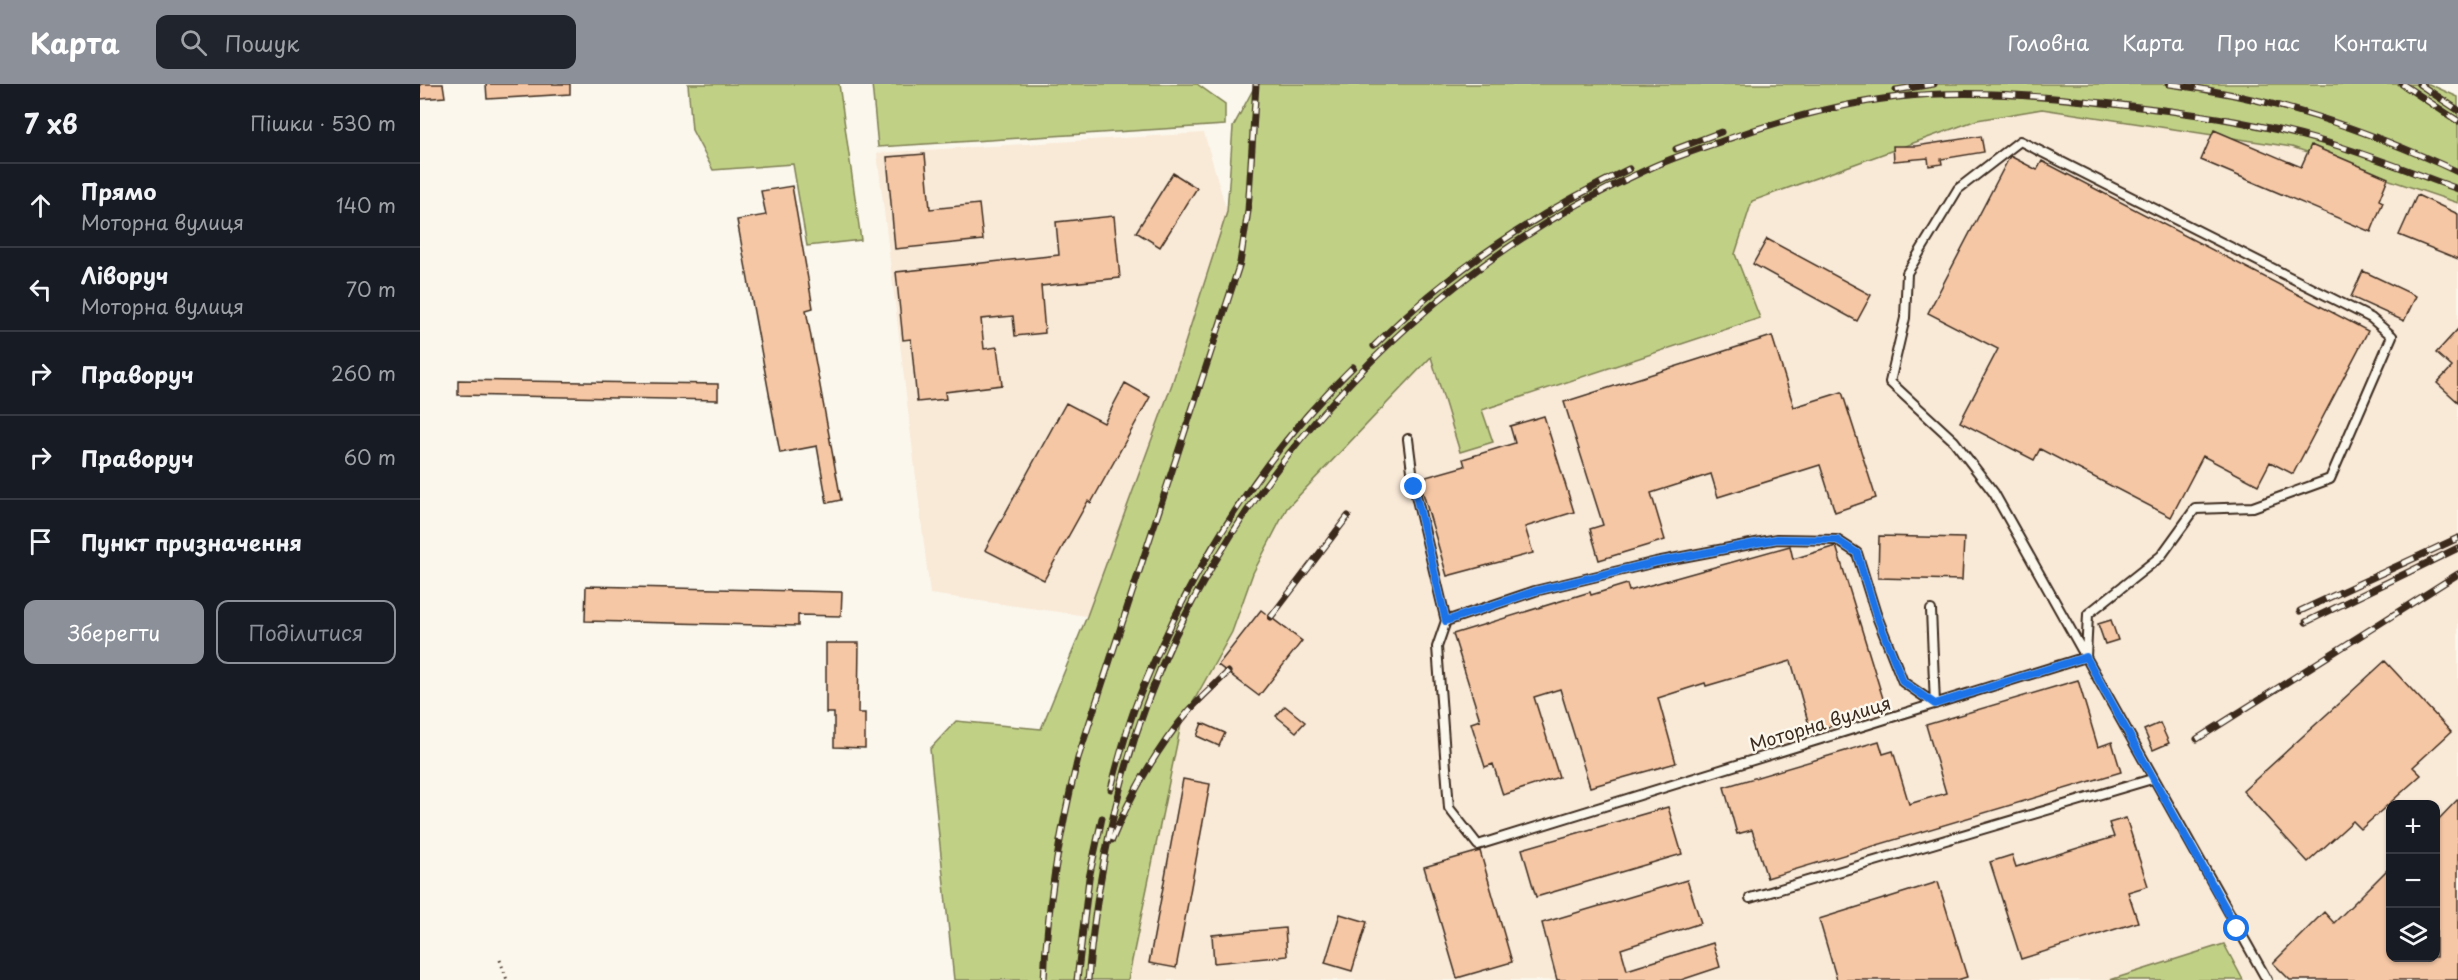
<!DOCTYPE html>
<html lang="uk">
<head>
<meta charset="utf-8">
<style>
  :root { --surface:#171b24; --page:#20242c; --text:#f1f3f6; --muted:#9ea1a6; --line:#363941; --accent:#8c9099 }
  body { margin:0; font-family:"Playpen Sans",sans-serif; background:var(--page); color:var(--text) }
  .controls { position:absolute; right:18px; bottom:18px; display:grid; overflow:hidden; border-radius:12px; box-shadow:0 2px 4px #0004 }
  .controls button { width:54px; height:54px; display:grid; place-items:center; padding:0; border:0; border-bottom:2px solid var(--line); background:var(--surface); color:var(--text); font:30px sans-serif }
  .stop { position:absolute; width:18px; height:18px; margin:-14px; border:4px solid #1a73e8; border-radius:50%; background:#fff }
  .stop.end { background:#1a73e8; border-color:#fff; box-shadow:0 2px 6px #0008 }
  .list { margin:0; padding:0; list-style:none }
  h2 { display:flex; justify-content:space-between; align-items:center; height:78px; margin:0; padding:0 24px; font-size:26px }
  h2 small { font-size:20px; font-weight:400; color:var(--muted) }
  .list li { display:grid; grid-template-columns:39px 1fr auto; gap:18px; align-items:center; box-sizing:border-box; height:84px; padding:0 24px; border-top:2px solid var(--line) }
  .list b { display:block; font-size:22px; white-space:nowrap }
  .list p { margin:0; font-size:20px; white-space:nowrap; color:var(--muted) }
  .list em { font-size:20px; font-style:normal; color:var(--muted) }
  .actions { display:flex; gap:12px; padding:18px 24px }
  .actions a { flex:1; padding:14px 0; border:2px solid var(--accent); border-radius:12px; text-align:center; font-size:21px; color:var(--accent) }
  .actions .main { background:var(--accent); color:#fff }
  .icon { flex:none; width:33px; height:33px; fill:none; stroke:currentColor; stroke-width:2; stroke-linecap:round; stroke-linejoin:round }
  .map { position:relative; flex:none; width:2038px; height:896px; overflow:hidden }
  header { display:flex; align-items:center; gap:36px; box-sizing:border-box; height:84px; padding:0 30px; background:var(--accent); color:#fff }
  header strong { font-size:28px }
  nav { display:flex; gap:33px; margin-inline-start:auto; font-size:21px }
  .search { width:420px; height:54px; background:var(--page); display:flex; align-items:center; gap:15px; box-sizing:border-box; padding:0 21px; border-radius:12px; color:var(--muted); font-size:22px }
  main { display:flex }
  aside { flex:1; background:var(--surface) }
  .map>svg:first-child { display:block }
</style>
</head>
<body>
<header>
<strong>Карта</strong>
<div class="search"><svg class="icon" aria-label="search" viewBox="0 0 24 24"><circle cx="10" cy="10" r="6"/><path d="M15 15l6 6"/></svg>Пошук</div>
<nav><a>Головна</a><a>Карта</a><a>Про нас</a><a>Контакти</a></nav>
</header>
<main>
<aside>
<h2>7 хв<small>Пішки · 530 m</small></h2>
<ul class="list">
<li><svg class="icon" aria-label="ahead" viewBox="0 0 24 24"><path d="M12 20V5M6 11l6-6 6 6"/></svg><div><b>Прямо</b><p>Моторна вулиця</p></div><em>140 m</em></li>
<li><svg class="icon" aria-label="left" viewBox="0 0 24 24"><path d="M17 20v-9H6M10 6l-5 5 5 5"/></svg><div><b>Ліворуч</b><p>Моторна вулиця</p></div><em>70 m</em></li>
<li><svg class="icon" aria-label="right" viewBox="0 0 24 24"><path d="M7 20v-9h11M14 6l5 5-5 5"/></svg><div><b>Праворуч</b></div><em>260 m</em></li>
<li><svg class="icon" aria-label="right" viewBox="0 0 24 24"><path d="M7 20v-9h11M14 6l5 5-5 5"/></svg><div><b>Праворуч</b></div><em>60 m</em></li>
<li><svg class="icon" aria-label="arrive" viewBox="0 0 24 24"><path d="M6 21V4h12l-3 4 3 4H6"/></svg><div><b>Пункт призначення</b></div></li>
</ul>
<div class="actions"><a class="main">Зберегти</a><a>Поділитися</a></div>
</aside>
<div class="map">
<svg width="2038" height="896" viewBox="0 0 2038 896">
  <rect width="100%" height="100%" fill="#fbf7ec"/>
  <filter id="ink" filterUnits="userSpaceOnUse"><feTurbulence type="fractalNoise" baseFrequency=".0167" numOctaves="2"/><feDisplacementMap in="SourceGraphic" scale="12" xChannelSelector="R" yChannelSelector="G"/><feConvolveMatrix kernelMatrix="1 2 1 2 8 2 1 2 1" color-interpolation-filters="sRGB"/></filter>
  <g filter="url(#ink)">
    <path fill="#f9e9d7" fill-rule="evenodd" d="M1622,25L1872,63L2038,119V896H708L761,640L812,548L833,489L867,424L1011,273L1040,368L1073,358L1062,326L1339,235L1315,170L1332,117L1557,36ZM1970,720H2016V874H1970Z
      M784,49L807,128L752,300L667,532L510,510L457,69Z"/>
    <path fill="#c0d186" stroke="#7e7e52" stroke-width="1.5" d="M268,0H419L441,156L387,162L373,80L293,86L272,46Z
      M452,0H777L805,20V41L458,63Z
      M836,0H2009L2038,13V119L1872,63L1622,25L1557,36L1332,117L1315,170L1340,234L1062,326L1073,358L1040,368L1011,273L867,424L833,489L812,548L761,640L708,896H534L510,665L536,637L621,645L667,532L752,300L807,128L813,43Z
      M1804,860L1823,896H1690Z"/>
    <path fill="#f5c7a5" stroke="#3b2a1e" stroke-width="1.5" d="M0,0H23L25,13L0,15Z
      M66,0H150V10L67,15Z
      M1794,46L1881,83L1891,61L1968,94L1959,116L1963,118L1951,148L1781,76Z
      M1561,52L1564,68L1521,75L1522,80L1509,82L1508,74L1474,77L1473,62H1496Z
      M505,70L510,125L559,120L563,156L475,165L467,73Z
      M1590,72L1617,86L1622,77L1948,247L1873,390L1850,378L1838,401L1783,372L1751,433L1620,365L1614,376L1540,338L1578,265L1508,229Z
      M753,89L777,104L740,163L716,148Z
      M372,102L393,224L386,226L421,416L407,419L397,362L360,369L317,136L346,131L341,107Z
      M1997,111L2038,130V175L1979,151Z
      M694,132L700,194L621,202L625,249L595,252L593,232L561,235L564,265L577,263L582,301L525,308L526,315L497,318L491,255L483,256L476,188L639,171L636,138Z
      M1347,155L1451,211L1437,237L1333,180Z
      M1943,187L1996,212L1984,237L1931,213Z
      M2038,245V318L2017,299L2032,283L2016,269Z
      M1352,252L1374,323L1422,308L1456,414L1415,428L1400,381L1298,413L1291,390L1231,409L1245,456L1179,476L1170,445L1183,441L1144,318Z
      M38,296L298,300V316L38,311Z
      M705,299L730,313L671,419L668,417L624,496L565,466L646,319L684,339Z
      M1124,332L1154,428L1105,443L1113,469L1027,492L999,395L1045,382L1043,375L1095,359L1090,342Z
      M1459,452L1544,454L1542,496L1458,494Z
      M1370,462L1373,475L1416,462L1465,621L1417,636L1418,640L1391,648L1371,577L1286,602L1285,599L1238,614L1256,679L1170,703L1140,605L1114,613L1139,693L1083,711L1073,680L1065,683L1051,639L1060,636L1033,550L1170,508L1171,511L1207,500L1209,507Z
      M166,502L422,508L421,532L378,531V542L165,537Z
      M841,526L882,557L839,612L798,581Z
      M1691,536L1698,556L1685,560L1678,540Z
      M406,559H439L438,629H445V664L414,663V629H406Z
      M1965,577L2031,648L1993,683L2001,691L1941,745L1933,737L1888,778L1823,707Z
      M1658,596L1678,663L1692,658L1701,688L1347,794L1332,746L1317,750L1304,703L1459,657L1463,670L1473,667L1489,720L1526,709L1506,641Z
      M865,622L885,638L876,648L856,632Z
      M782,639L805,649L799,662L777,652Z
      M1740,639L1749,659L1733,666L1724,646Z
      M763,695L790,700L756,884L729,879Z
      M2038,715V896H1870L1853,879L1904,828L1914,839L1971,782V873H2016V738Z
      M1248,723L1262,770L1116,813L1102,765Z
      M1706,734L1728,802L1708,808L1718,838L1601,875L1570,778L1592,771L1596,783L1694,753L1689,739Z
      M1060,767L1092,878L1037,894L1004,783Z
      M1267,796L1281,839L1201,865L1207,886L1293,859L1300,883L1261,896H1137L1122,839Z
      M1518,798L1547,893L1537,896H1417L1399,835Z
      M920,830L947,838L932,887L905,879Z
      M865,844L867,872L794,879L792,851Z"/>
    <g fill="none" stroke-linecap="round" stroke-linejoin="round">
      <defs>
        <path id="lane" d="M988,355L994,403L1026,537
          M1511,526L1515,620L1483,598L1456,530L1437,469L1417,456L1357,455L1236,478L1115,507L1026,537L1017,563L1029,724L1058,761L1666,573
          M1666,573L1668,530L1741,472L1775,425L1833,423L1910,395L1972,252L1951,234L1600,57L1538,105L1487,189L1485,234L1470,298L1534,357L1574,409L1847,896
          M1330,814L1732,695"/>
      </defs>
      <use href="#lane" stroke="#3b2a1e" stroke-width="12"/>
      <path stroke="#3b2a1e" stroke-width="3" stroke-dasharray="1.5 4.5" stroke-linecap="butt" d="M80,876L87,896"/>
      <use href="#lane" stroke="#fbf7ec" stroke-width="8"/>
      <defs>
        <path id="rail" d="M1749,0C1851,13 1945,45 2038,88
          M1982,0L2038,37
          M1999,0L2038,26
          M1476,6L1514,0
          M1256,65L1301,48
          M954,262C1028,188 1115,130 1209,85
          M1880,527L2038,454
          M851,533L928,432
          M1886,538L2038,464
          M1777,655L2038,490
          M691,705C699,674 707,642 719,613C768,492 838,375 933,283
          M692,756C710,712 737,664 768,628C780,614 795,601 808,588
          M624,896C627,822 640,746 658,674L820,179L828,127L836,0
          M657,896L669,794L682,734
          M668,896C678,778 704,660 755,552C852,351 1022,178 1226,86C1251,74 1279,65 1305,56C1360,36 1419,20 1478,13C1549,5 1622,12 1693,20C1765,28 1836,38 1905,58C1950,71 1994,89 2038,105"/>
      </defs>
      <use href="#rail" stroke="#3b2a1e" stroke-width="7"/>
      <use href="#rail" stroke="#fbf7ec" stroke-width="4.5" stroke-dasharray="14" stroke-linecap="butt"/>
    </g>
  </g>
  <g fill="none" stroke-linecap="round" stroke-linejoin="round" filter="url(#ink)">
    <path stroke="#1a73e8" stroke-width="8" d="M994,403L1026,537L1115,507L1236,478L1357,455L1417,456L1437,469L1456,530L1483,598L1515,620L1666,573L1817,845"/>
  </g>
  <g text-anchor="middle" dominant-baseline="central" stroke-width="5" stroke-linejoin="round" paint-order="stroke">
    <g font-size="18" fill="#3b2a1e" stroke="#fbf7ec">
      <text transform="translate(1400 639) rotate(-17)">Моторна вулиця</text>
    </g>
  </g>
</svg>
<div class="controls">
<button>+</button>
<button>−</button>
<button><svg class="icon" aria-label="layers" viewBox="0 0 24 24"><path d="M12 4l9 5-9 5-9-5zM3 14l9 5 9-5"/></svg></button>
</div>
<div class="stop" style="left:1817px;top:845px"></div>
<div class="stop end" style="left:994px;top:403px"></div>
</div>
</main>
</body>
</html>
